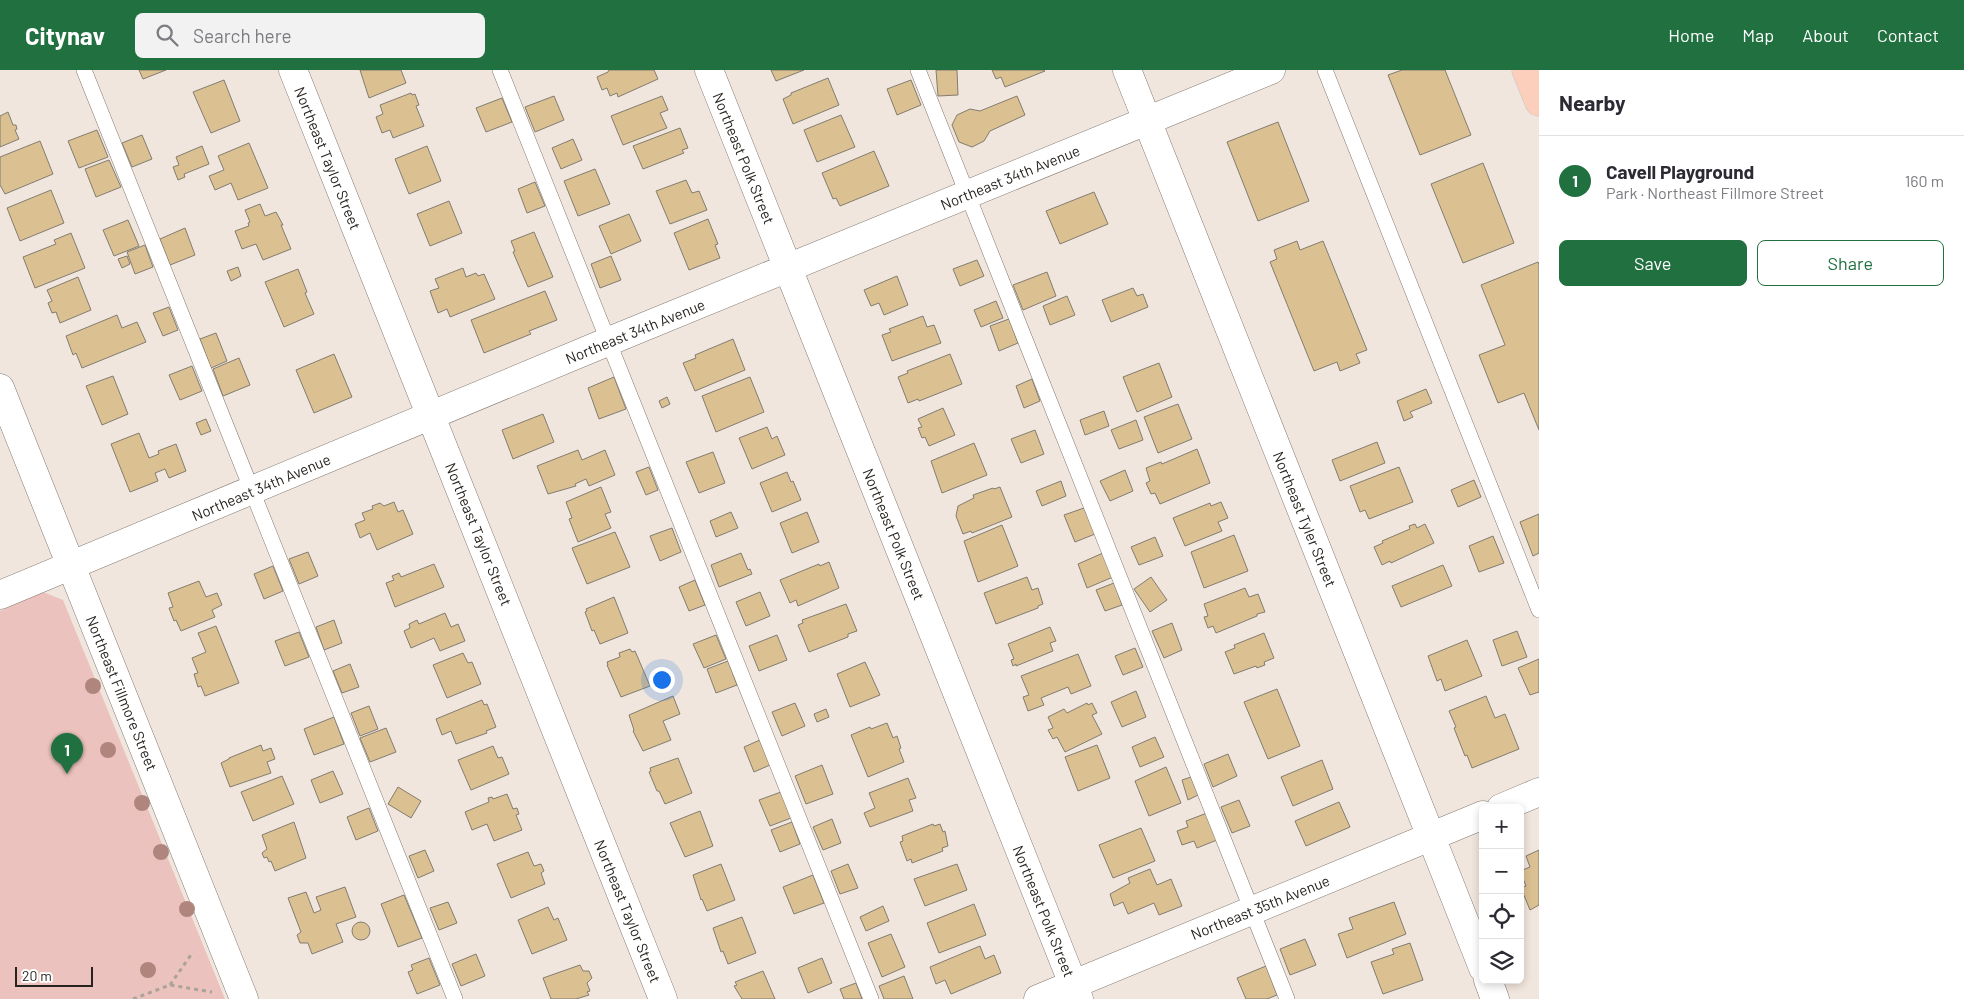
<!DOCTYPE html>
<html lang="en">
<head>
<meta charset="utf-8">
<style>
  :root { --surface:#fff; --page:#f2f2f3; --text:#2b2b33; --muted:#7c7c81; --line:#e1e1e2; --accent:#217040 }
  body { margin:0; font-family:Barlow,sans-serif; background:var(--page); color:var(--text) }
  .controls { position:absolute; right:15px; bottom:15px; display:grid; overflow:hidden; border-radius:8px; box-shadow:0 2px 8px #0003 }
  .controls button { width:45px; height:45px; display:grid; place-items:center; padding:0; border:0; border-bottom:1px solid var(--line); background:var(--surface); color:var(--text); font:25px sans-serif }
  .scale { position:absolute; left:15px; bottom:12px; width:78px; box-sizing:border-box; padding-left:5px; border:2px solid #27231f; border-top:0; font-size:14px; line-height:18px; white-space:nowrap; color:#27231f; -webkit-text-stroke:4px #fff; paint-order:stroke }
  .you { position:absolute; left:661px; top:609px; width:18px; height:18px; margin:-12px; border:4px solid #fff; border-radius:50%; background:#1a73e8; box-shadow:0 0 0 8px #1a73e833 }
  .badge { display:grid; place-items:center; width:32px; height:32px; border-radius:50%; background:var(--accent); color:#fff; font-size:16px; font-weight:700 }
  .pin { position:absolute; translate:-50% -41px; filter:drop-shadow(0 1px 2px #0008) }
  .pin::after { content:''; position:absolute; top:26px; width:18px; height:15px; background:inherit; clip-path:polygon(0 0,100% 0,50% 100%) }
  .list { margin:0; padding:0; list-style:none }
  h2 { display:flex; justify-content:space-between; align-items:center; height:65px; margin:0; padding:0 20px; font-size:21px }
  h2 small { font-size:16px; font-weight:400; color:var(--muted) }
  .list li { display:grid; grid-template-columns:32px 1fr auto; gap:15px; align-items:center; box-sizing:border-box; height:90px; padding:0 20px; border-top:1px solid var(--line) }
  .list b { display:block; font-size:19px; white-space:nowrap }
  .list p { margin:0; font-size:16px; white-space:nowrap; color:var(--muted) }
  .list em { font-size:16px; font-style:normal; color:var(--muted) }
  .actions { display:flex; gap:10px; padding:15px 20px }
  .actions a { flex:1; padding:11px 0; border:1px solid var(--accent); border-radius:8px; text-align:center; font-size:18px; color:var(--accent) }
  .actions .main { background:var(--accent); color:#fff }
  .icon { flex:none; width:28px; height:28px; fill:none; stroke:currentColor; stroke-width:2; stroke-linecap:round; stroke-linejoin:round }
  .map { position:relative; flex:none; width:1539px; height:929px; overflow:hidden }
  header { display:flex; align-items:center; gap:30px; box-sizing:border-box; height:70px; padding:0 25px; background:var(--accent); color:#fff }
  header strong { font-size:24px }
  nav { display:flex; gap:28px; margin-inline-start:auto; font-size:18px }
  .search { width:350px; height:45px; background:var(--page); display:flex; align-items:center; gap:12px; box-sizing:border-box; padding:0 18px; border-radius:8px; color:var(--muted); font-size:19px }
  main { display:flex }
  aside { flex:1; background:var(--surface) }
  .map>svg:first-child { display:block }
</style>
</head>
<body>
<header>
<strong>Citynav</strong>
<div class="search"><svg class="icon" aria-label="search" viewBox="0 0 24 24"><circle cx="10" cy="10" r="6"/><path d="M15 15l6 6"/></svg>Search here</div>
<nav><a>Home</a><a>Map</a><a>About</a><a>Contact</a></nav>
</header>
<main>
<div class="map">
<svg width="1539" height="929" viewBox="0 0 1539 929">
  <rect width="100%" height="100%" fill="#f1e6dd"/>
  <path fill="#ebc2bd" d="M43,522L63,530L225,929H0V541Z"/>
  <path fill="#dbc092" stroke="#827c71" d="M139,0H166L143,9Z
    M360,0H401L406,13L369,28Z
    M654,0L658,9L618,27L617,23L610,26L607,18L602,20L597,7L608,2L609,0Z
    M771,0H804L776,11Z
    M936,0H957L958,25L938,26Z
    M992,0H1044L1045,1L1005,17L1001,7L996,9Z
    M1402,0H1445L1471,65L1420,85L1388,5Z
    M828,8L839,35L793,54L783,29L791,25V23Z
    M224,10L240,51L211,63L193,22Z
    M911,10L921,35L897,45L887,19Z
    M411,23L412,25L415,24L419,35L416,36L424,56L393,68L390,60L382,63L376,47L383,44L380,35Z
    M554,26L564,50L535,62L525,37Z
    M662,26L668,40L660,43L667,58L623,75L611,46Z
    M1017,26L1025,45L990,61L984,71L972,77L959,72L952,55L957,45L970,39L980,41Z
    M502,28L512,52L486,62L476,38Z
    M8,42L13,55H16L17,59L15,60L19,69L0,77V46Z
    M841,45L855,77L817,92L804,60Z
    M1278,52L1309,131L1258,151L1227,72Z
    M680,58L688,78L682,80L684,83L643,99L633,76Z
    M97,60L108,87L79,98L68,71Z
    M142,65L152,89L132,97L122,73Z
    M573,69L582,90L561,99L552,78Z
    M40,71L53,104L5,124L0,115V87Z
    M249,73L268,118L238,130L231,113L215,120L209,106L224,100L218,86Z
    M202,76L209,94L184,104L185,107L178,110L173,97L179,95L176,87Z
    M427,76L441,111L409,124L395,89Z
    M874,81L889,116L840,136L836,128L833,129L822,103Z
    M109,90L121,117L96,127L85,99Z
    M1483,93L1514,173L1463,193L1431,114Z
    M595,99L610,134L578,146L564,111Z
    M686,110L692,123L699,121L707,140L670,154L656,121Z
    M535,112L545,136L527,143L518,119Z
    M51,120L64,153L20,171L7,138Z
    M1094,122L1108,154L1060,174L1046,141Z
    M449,131L462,163L430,176L417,144Z
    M260,134L265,146L276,142L283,155H281L291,179L263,190L256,174L242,179L235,161L249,156L248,153L250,152L245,140Z
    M629,144L641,171L611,184L599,156Z
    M708,149L718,174L715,175L720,188L689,200L674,163Z
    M128,150L139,176L114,186L103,160Z
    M185,158L195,185L170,195L160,169Z
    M534,162L553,207L528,217L513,182L515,181L511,171Z
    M71,163L85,198L35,218L23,187L56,174L54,170Z
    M1297,171L1300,180L1323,171L1367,280L1356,284L1360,293L1340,301L1337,292L1314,301L1270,192L1277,189L1274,180Z
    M145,175L153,197L135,204L127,182Z
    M127,186L130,194L122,198L118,189Z
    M611,186L621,210L600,218L591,194Z
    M977,190L984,206L960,216L953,199Z
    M1538,192L1539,195V360L1524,323L1498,333L1479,285L1505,275L1481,215Z
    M238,197L241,206L231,211L227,201Z
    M463,198L466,207L476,203L478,206L484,204L495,229L450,247L447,239L438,243L430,221L439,218L435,209Z
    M298,199L307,222L305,223L314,244L284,257L265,212Z
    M1047,202L1056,226L1023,240L1013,215Z
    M897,206L908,235L884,245L879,233L871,236L864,220Z
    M78,207L91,240L60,253L56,242L52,243L48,233L52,231L47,220Z
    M1133,218L1137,226L1143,224L1148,237L1111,252L1102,230Z
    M545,221L557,250L529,261L531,264L484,283L471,250Z
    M1067,226L1075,245L1050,255L1043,236Z
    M996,231L1003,248L981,257L974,240Z
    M169,237L178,260L163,266L153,243Z
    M117,245L122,258L137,252L146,272L82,298L76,283L73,285L66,266Z
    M923,246L927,257L934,255L941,273L892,291L882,265L891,262L889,259Z
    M1009,249L1018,273L999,281L990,256Z
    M216,263L227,291L211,298L200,269Z
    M733,269L745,300L695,321L683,293L696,288L695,285Z
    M334,284L352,327L314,343L296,300Z
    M950,284L962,314L919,331L918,329L908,333L898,307L908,303L907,301Z
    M239,288L250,315L223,326L213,299Z
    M1159,293L1172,327L1137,342L1123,307Z
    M192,296L202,321L180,330L169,305Z
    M113,306L128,344L102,355L86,316Z
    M614,307L626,339L599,349L588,318Z
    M750,307L764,342L716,362L702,326Z
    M1032,309L1040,331L1024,338L1016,316Z
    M1426,319L1432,333L1410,342L1413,347L1404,351L1397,331Z
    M667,327L670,334L662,338L659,331Z
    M1178,334L1192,369L1158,383L1144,347Z
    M943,338L955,365L929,376L925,367L922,368L918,358L922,357L918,349Z
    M1104,341L1109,356L1085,365L1080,350Z
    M543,344L554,372L513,389L502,360Z
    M206,349L211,361L201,365L196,353Z
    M1136,350L1143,370L1119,379L1111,360Z
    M767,357L772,369L777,366L785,385L752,399L739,368Z
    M1035,360L1044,384L1021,393L1011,369Z
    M139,363L149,388L159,384L158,381L176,374L186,401L169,408L165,399L155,403L158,411L130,422L111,374Z
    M1377,372L1385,393L1340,411L1332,390Z
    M974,373L987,405L942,423L931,391Z
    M1197,379L1210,413L1160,434L1155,423L1151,424L1146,413L1150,411L1146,398L1161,392L1162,394Z
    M578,380L582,390L605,380L615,405L589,416L586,409L575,414L576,416L548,424L537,396Z
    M713,382L725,413L699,423L686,392Z
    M649,397L658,420L646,425L636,402Z
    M1399,397L1413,432L1369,449L1365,440L1360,442L1350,416Z
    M1125,400L1133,421L1110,431L1100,411Z
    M787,402L791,412L793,411L801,430L772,442L760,413Z
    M1474,410L1481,427L1458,437L1451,420Z
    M1061,411L1066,426L1042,436L1036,421Z
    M601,417L611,442L605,444L611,458L578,472L569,449L572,448L566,432Z
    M1000,417L1012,447L972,463L971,461L963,464L956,446L958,436L974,428L973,425L993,418L994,419Z
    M394,432L398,442L403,440L413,464L377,480L370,463L360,468L355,454L365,450L362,443L373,439L372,436L380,433L384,436Z
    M1221,432L1228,448L1218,452L1222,461L1185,476L1173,448L1210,433L1211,436Z
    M1084,438L1095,464L1075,472L1064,445Z
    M731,442L738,458L716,467L710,451Z
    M807,442L819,472L792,483L780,453Z
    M1539,444V483L1533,486L1520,452Z
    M1415,454L1417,458L1425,454L1434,473L1391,493L1390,491L1382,495L1374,477L1383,473L1382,471L1410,459L1409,456Z
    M1002,455L1018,496L978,512L964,471Z
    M672,458L681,482L660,491L650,466Z
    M615,462L630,497L587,514L572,478Z
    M1234,465L1248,501L1204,518L1191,482Z
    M1493,466L1504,493L1479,502L1469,476Z
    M1155,467L1163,486L1139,495L1131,477Z
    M308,482L318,506L299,514L289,489Z
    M741,483L748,500L750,499L752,504L719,517L711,495Z
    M1103,483L1113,507L1087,518L1078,494Z
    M829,492L839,518L798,536L796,530L790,533L780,510L819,494L820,496Z
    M434,494L444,517L395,537L386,513L394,510L392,506L399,503L401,507Z
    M1443,495L1452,516L1401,537L1392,516Z
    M273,496L283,521L264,529L254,504Z
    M1027,507L1032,520L1038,518L1043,534L1038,536V538L996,554L984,523Z
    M1151,507L1167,530L1150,542L1134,519Z
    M695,510L705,535L689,541L679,517Z
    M199,511L206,527L217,523L222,535L212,540L215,547L181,561L176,550L174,551L169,538L173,537L168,523Z
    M1114,513L1122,535L1105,541L1096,520Z
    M1245,518L1249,527L1258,524L1265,542L1257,544V546L1216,563L1213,556L1208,558L1204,547L1208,546L1204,534Z
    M760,522L770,546L746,556L736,532Z
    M614,527L628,563L600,574L594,560L592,561L585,542L587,541L586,539Z
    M846,534L857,561L848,564V567L809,582L798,555L803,553L802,550Z
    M445,543L451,557L458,554L465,571L440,581L434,568L411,578L404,561L410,558L409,554L417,550L419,554Z
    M334,550L342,573L324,580L316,557Z
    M1172,553L1182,580L1164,588L1152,561Z
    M216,556L239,613L205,626L201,616L198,617L194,604L198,603L192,588L206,582L198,563Z
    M1050,557L1056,571L1050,573L1053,581L1016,596V594L1013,596L1011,590L1014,589L1008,574Z
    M1517,561L1527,587L1502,596L1493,570Z
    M299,562L309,587L285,596L275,571Z
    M1264,563L1274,588L1264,592L1265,595L1257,598L1256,596L1234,604L1225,582L1235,578L1234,575Z
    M716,565L726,589L704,598L693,574Z
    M777,565L787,590L759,601L749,576Z
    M1467,570L1482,606L1445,621L1441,609L1437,611L1428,586Z
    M1135,578L1143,597L1123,605L1115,586Z
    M630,579L632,582L635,581L650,616L621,627L607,595H608L607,592L620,587L619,583Z
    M463,583L468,593L472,592L481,614L447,628L433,595Z
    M1078,584L1091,616L1071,624L1068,617L1041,628L1044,635L1028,641L1023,627L1029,625L1021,606Z
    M1539,589V622L1530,625L1518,598Z
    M728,591L737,615L716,623L707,599Z
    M865,592L880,625L850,637L837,604Z
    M350,594L359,617L342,623L333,601Z
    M1277,619L1300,676L1268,689L1244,632Z
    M1136,621L1146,647L1122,657L1111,632Z
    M673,626L680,644L663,651L671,670L643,681L633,661L634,660L629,645Z
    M1486,626L1495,648L1505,644L1519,679L1472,698L1467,685L1465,686L1454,658L1456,657L1449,641Z
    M482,630L484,635L487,634L496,657L486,661L487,663L456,674L451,661L442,665L436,649Z
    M795,633L805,656L782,666L772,642Z
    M1087,633L1088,635L1092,633L1097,643L1092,645L1102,664L1065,682L1057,667L1053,669L1048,660L1053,658L1048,647L1064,639L1067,643Z
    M369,636L378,659L360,666L351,643Z
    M826,639L829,647L817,652L814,644Z
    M334,647L344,674L314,685L304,659Z
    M887,653L893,668L897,666L901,678L899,679L904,692L868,707L851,665L870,657L871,659Z
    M386,658L396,682L370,692L360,668Z
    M1155,667L1164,687L1140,697L1132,677Z
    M760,670L770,695L754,702L744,677Z
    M261,675L263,681L271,678L275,689L267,692L271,703L230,717L221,693L229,689V688Z
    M1097,675L1110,708L1078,721L1065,687Z
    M493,676L498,688L502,687L509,704L471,720L458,690Z
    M1228,684L1237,706L1213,717L1204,694Z
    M678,688L692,723L665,734L659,721H657L649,702L651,701L650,698Z
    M1322,690L1333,719L1293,736L1281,707Z
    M822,695L833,724L806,734L795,706Z
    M1166,697L1181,733L1149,746L1135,711Z
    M333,701L343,724L320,733L311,710Z
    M282,706L294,734L253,751L241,722Z
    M1191,707L1198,725L1188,730L1182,710Z
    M908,708L916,728L909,730L913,741L870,757L864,743L875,738L869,723Z
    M398,717L421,731L411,748L388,734Z
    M781,722L791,748L770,756L759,730Z
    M507,724L513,739L517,738L519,744L516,745L522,760L494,771L487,754L472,760L465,742L489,732L488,728L492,727L493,729Z
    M1239,730L1250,756L1232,763L1221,737Z
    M1339,732L1350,757L1306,776L1295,751Z
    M369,738L378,761L356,770L347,747Z
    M700,741L713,776L685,787L670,753Z
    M1207,743L1217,770L1197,778L1194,771L1182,775L1177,761L1188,757L1186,751Z
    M832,749L841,773L823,780L813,757Z
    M294,752L306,788L275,801L271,791L269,792L267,787L264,788L262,783L267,779L262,765Z
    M792,752L800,774L780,782L771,760Z
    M933,754L934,756L940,754L943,762L945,761L948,776L942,778L943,781L912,793L911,789L907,791L900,772L903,771L902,766Z
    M1141,758L1155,791L1113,808L1099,775Z
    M425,780L434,801L418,808L409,786Z
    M1539,780V835L1530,840L1521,818L1526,816L1520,801L1530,797L1526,786Z
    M528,782L534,796L541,794L544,801L541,803L545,814L511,828L497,794Z
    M721,794L735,830L707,841L702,829L701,830L693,805Z
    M848,794L858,818L840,824L831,801Z
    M957,794L967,820L925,836L914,809Z
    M1150,799L1157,815L1171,809L1182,836L1159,845L1154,833L1128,844L1123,832L1114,836L1110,824L1130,813L1128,808Z
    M813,805L824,833L794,844L783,817Z
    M345,817L356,847L336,854L343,872L312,884L308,873H300L297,865L301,862L288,828L306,822L314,843L321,840L316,827Z
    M404,825L422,868L398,877L381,834Z
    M448,832L457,853L439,860L430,838Z
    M1394,832L1406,864L1347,888L1338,864L1353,859L1349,848Z
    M974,834L986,865L939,883L927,853Z
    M883,836L889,851L866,861L860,847Z
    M548,837L554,850L558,848L567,870L532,884L518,850Z
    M742,847L756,883L728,894L723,881L721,882L713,858Z
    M352 861a9 9 0 1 1 18 0a9 9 0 1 1-18 0Z
    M891,864L905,897L882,907L868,873Z
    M1305,869L1316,895L1290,905L1280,879Z
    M1410,873L1423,910L1383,924L1371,892L1394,884L1392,879Z
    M980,876L985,889L994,885L1001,903L951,924L945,910L936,914L930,897Z
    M476,884L485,906L461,916L452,894Z
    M429,888L440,915L417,924L408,902L413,900L411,895Z
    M822,888L832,913L808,923L798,898Z
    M580,895L583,901H589L592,908L587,913L590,921L587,922L589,925L576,929H551L543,908Z
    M1266,896L1277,925L1267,929H1246L1237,908Z
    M763,901L775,929H742L734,916L737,915L735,912Z
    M904,906L913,929H884L879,916Z
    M856,913L862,929H844L840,919Z"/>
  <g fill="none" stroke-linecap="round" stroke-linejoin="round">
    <defs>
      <path id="service" d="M84,0L455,929
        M500,0L871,929
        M918,0L1287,929
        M1325,0L1539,540"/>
      <path id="minor" d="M293,0L663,929
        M709,0L1079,929
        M1127,0L1483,898
        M0,318L244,929
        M0,525L607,272L1271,0
        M1501,738L1539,722
        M1488,910L1495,929
        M1038,929L1483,745"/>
      <path id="primary" d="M1526,0L1539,32"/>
    </defs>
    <use href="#service" stroke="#847a72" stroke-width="16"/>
    <use href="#minor" stroke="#847a72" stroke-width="29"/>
    <use href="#primary" stroke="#c7c6c5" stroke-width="29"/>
    <path stroke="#aba39b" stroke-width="3" stroke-dasharray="4 4" stroke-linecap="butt" d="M170,915L193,882
      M133,929L170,915L212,922"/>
    <use href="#service" stroke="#fff" stroke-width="15"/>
    <use href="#minor" stroke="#fff" stroke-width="28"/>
    <use href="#primary" stroke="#fccfbc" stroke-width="28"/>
  </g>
  <g fill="#b0857e">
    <circle cx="93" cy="616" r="8"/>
    <circle cx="108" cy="680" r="8"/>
    <circle cx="142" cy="733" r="8"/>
    <circle cx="161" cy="782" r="8"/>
    <circle cx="187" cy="839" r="8"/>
    <circle cx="148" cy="900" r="8"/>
  </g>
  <g text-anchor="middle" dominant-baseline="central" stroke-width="4" stroke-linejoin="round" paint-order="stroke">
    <g font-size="15" fill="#27231f" stroke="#fff">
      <text transform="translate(328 88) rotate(68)">Northeast Taylor Street</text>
      <text transform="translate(744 88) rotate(68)">Northeast Polk Street</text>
      <text transform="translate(1010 107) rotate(-22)">Northeast 34th Avenue</text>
      <text transform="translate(635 261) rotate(-22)">Northeast 34th Avenue</text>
      <text transform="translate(261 417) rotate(-23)">Northeast 34th Avenue</text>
      <text transform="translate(1305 449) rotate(68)">Northeast Tyler Street</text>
      <text transform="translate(479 464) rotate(68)">Northeast Taylor Street</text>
      <text transform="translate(894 464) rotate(68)">Northeast Polk Street</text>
      <text transform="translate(122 623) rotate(68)">Northeast Fillmore Street</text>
      <text transform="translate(1260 837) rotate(-22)">Northeast 35th Avenue</text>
      <text transform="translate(628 841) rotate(68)">Northeast Taylor Street</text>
      <text transform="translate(1044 841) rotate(68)">Northeast Polk Street</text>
    </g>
  </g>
</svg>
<div class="controls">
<button>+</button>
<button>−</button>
<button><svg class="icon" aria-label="locate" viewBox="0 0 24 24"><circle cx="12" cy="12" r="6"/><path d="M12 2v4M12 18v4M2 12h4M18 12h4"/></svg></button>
<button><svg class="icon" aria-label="layers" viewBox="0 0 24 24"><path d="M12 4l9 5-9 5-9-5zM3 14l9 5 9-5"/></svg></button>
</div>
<div class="scale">20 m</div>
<div class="you"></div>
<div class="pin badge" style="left:67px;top:704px">1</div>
</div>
<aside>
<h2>Nearby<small></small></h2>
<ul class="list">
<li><span class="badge">1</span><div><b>Cavell Playground</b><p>Park · Northeast Fillmore Street</p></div><em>160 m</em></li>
</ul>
<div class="actions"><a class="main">Save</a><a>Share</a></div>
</aside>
</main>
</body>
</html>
